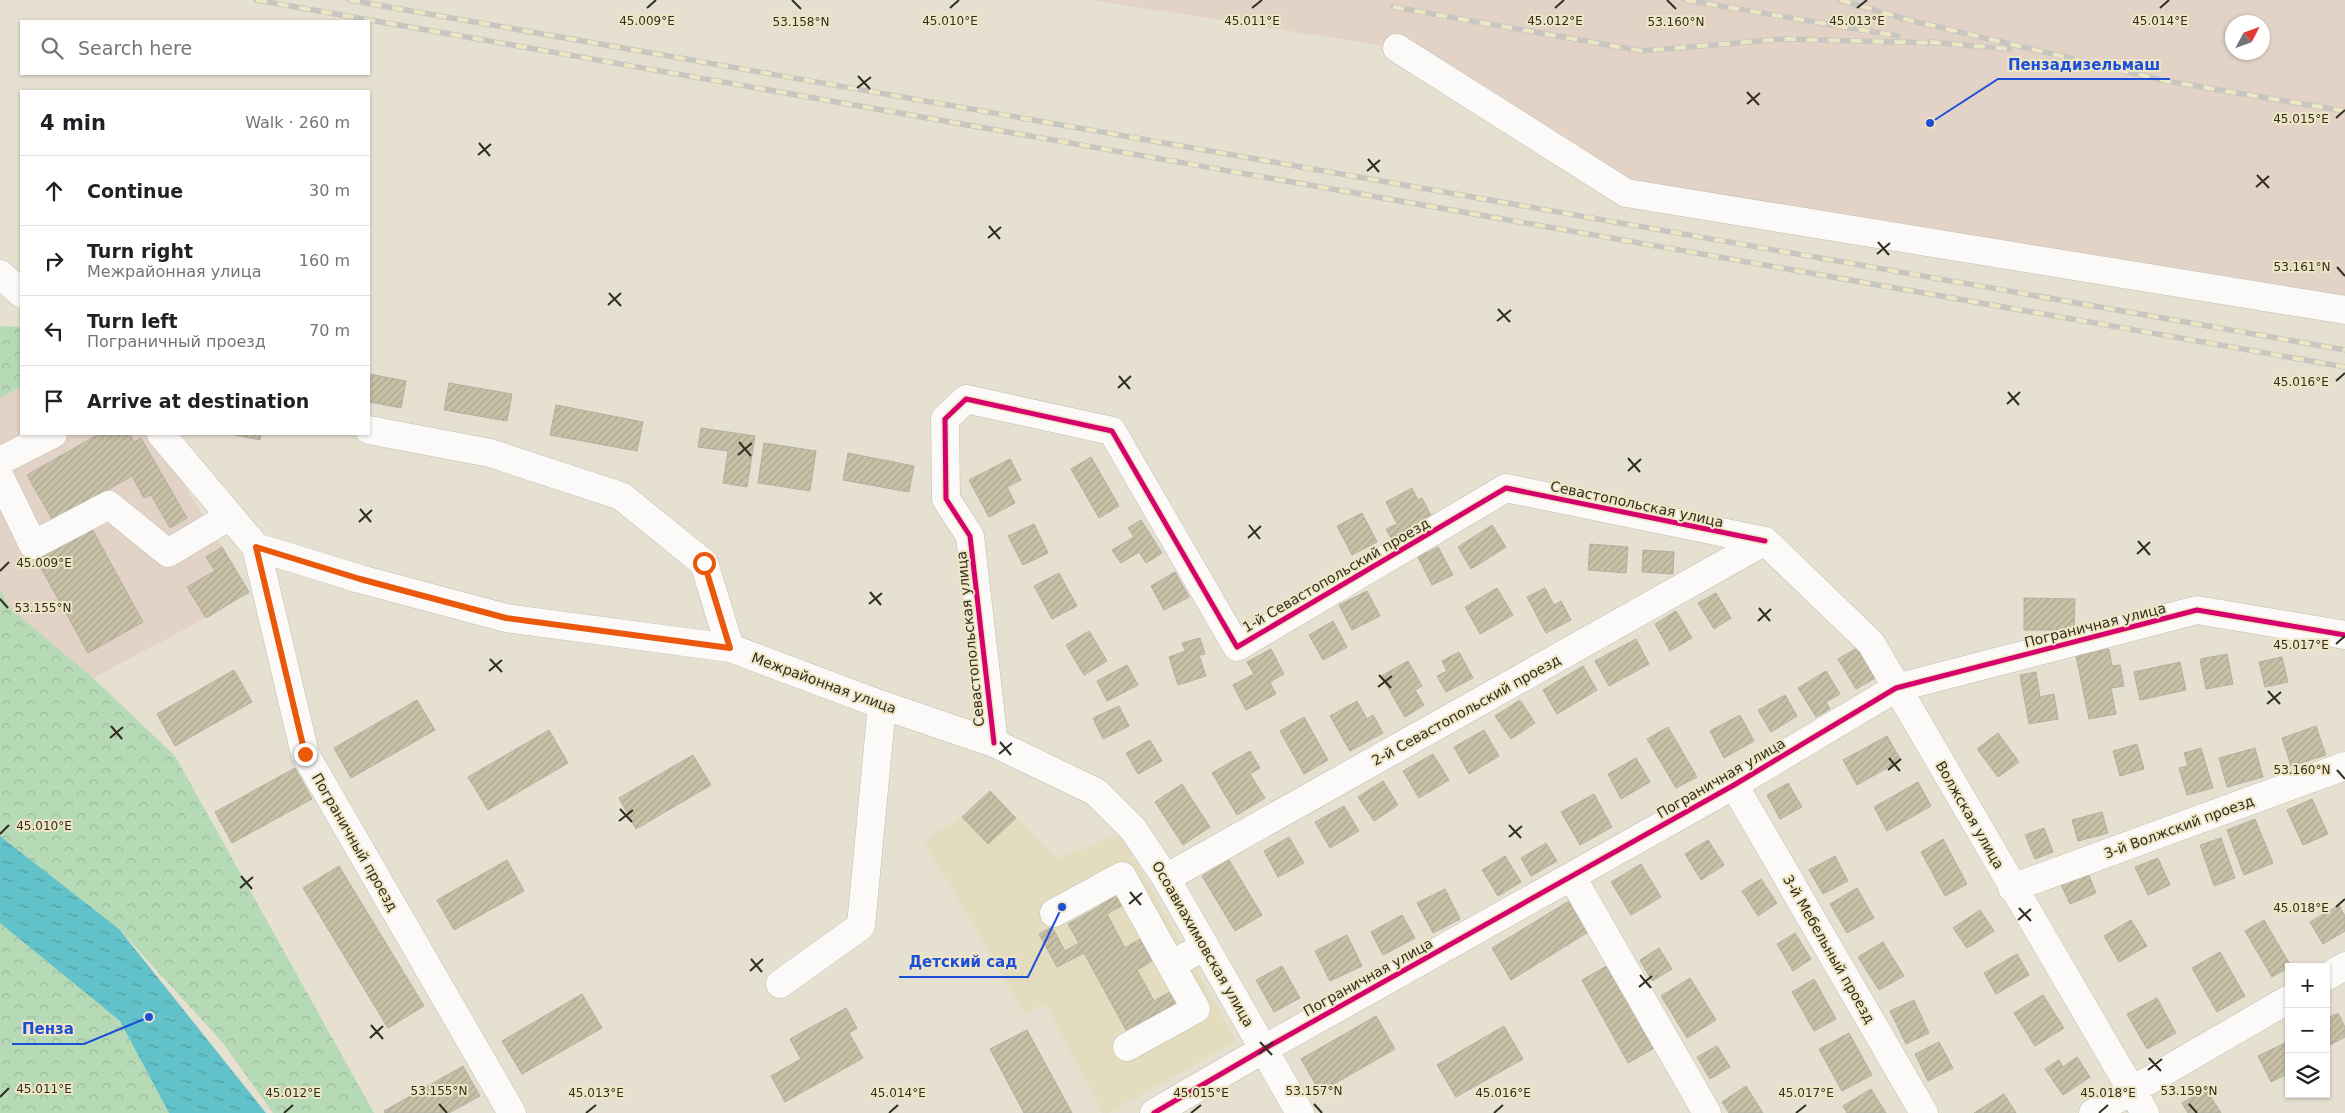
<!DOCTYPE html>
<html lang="en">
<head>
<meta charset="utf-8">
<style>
  :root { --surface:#fff; --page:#f6f6f6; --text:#202124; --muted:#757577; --line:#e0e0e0 }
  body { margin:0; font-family:"DejaVu Sans",sans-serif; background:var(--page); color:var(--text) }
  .controls { position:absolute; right:15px; bottom:15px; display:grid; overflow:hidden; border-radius:0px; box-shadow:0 1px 4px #0004 }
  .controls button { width:45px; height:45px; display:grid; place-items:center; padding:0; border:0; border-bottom:1px solid var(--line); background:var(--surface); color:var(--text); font:25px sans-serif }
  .compass { position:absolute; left:2225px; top:15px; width:45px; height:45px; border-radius:50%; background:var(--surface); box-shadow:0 1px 4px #0004; rotate:49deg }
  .stop { position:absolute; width:15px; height:15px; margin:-11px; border:4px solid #ea580c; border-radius:50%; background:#fff }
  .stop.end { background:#ea580c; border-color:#fff; box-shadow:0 1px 5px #0008 }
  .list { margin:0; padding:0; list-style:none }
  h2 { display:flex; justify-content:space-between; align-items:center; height:65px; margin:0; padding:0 20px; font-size:21px }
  h2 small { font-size:16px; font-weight:400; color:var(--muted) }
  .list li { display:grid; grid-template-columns:32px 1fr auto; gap:15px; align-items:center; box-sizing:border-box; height:70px; padding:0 20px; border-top:1px solid var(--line) }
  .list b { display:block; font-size:19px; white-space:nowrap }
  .list p { margin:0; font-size:16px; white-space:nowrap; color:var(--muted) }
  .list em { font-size:16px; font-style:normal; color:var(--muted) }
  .icon { flex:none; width:28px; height:28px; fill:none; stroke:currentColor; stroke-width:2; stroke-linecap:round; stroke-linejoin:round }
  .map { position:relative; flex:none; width:2345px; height:1113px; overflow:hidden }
  .search { position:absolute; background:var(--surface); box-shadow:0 1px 4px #0004; left:20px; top:20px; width:350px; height:55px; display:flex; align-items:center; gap:12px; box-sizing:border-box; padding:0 18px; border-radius:0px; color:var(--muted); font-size:19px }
  .panel { position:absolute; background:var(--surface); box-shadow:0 1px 4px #0004; left:20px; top:90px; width:350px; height:345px; border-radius:0px }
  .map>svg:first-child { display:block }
</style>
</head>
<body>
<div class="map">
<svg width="2345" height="1113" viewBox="0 0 2345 1113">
  <defs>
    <pattern id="forest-crowns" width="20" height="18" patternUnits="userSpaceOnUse" patternTransform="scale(1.25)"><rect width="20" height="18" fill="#b5dab5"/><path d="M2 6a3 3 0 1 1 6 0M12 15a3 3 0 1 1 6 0" fill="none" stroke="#9cbb9b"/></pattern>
    <pattern id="water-ripples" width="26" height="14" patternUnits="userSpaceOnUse" patternTransform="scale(1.25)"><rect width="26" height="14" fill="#62c2c9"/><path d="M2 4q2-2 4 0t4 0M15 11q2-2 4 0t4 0" fill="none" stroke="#519ea3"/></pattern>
    <pattern id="building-hatch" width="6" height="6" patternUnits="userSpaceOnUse" patternTransform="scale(1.25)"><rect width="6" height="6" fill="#c8c1a7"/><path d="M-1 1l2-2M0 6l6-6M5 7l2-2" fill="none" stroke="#aca68f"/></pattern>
  </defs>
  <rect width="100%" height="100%" fill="#e5e0cf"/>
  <path fill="#e4dcbe" d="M990,791L1057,859L1120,833L1236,1041L1109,1113H1103L1045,1003L1025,1014L924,841L962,817Z"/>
  <path fill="#e3d3c6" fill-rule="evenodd" d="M1092,0H2345V310L1626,193L1397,48ZM2232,22H2262V52H2232Z
    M21,387V434H154L249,592L206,618L93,678L9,607L0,588V398Z"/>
  <path fill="url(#forest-crowns)" d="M0,326L21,327V387L0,398Z
    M0,588L9,607L93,678L175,756L374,1113H273L223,1043L119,929L0,836Z
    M0,923L120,1021L169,1113H0Z"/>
  <path fill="url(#water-ripples)" d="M0,836L119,929L266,1113H169L120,1021L0,923Z"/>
  <path fill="url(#building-hatch)" stroke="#b3b0a2" d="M369,374L406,381L401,408L369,402Z
    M449,383L512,394L507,421L444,410Z
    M556,405L643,422L637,451L550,435Z
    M701,428L755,436L747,487L723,483L728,451L698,447Z
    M99,434H130L134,442L141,438L187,518L170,528L151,495L144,498L132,476L53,521L27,475Z
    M230,434H261L260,440Z
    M764,443L816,451L810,491L758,483Z
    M848,453L914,466L909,492L843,480Z
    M1091,457L1119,506L1099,518L1071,469Z
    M1010,459L1021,480L1007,487L1015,503L989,517L969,480Z
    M1412,488L1418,500L1422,498L1433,519L1392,540L1386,529L1397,524L1386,502Z
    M1362,513L1377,542L1352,555L1337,526Z
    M1141,520L1162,553L1146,563L1139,552L1121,563L1112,550L1134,537L1128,528Z
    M1034,524L1048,553L1023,565L1008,536Z
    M1492,525L1506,547L1471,569L1458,547Z
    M92,529L143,622L88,653L36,559Z
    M1590,544L1628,547L1626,573L1588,570Z
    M222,547L249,592L206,618L187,587L215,571L206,557Z
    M1438,547L1453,575L1432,585L1418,557Z
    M1643,550L1674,552L1673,574L1642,572Z
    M1175,572L1189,597L1164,610L1151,586Z
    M1059,573L1077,606L1052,619L1034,586Z
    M1497,588L1513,615L1480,634L1465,607Z
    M1545,588L1554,605L1561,601L1571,620L1546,633L1527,597Z
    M1367,591L1380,616L1352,630L1339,605Z
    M1716,593L1731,618L1714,629L1698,603Z
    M2024,598L2075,599L2074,630H2024Z
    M1676,611L1692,638L1670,651L1655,624Z
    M1333,621L1347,647L1323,660L1309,635Z
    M1089,631L1107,661L1084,675L1066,645Z
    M1200,638L1205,654L1199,655L1206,676L1178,685L1169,657L1185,651L1182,643Z
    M1636,639L1649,664L1609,686L1595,661Z
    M1859,647L1877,677L1856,689L1838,659Z
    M1271,649L1284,674L1270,682L1276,694L1246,710L1233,685L1254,674L1247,662Z
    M2109,649L2112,666L2120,665L2124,686L2111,688L2116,714L2089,719L2076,656Z
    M1459,652L1473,678L1446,692L1437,676L1447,671L1442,661Z
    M2227,654L2233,684L2206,689L2200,659Z
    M2282,657L2288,682L2265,687L2259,662Z
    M1408,661L1422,686L1415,690L1424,705L1405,717L1381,676Z
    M2180,662L2186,690L2140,700L2134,672Z
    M1127,665L1138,685L1107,701L1097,681Z
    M1583,666L1597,690L1557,714L1543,690Z
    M234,670L252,702L175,746L157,714Z
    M1826,671L1840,694L1826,702L1830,709L1816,717L1798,688Z
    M2036,672L2040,697L2054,694L2058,719L2029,724L2020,675Z
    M1785,695L1797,716L1771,732L1758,710Z
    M417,700L435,730L351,778L334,748Z
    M1520,700L1535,723L1511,739L1495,716Z
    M1357,701L1367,719L1373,715L1383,733L1350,751L1330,716Z
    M1119,706L1129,726L1103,739L1093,718Z
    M1740,715L1754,741L1724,758L1710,731Z
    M1304,717L1328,760L1304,774L1280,731Z
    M2316,726L2326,755L2291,766L2282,738Z
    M1668,727L1697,777L1676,788L1647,739Z
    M549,730L568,763L488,810L468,777Z
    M1484,730L1499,756L1469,774L1454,747Z
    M1998,733L2019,762L1998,777L1977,749Z
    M1887,736L1901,760L1857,785L1843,760Z
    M1150,740L1162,761L1138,774L1126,753Z
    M2137,744L2144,769L2120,776L2113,751Z
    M2201,748L2213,788L2187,795L2179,768L2188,766L2184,753Z
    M2255,748L2263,777L2227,787L2219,758Z
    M1250,751L1260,768L1250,774L1265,798L1237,815L1212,773Z
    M1433,754L1449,780L1419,798L1403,771Z
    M693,755L711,785L636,829L619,798Z
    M1636,758L1650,782L1621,799L1608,774Z
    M295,768L312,799L232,843L215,812Z
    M1383,781L1398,805L1374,821L1358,797Z
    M1918,782L1931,806L1887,831L1874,807Z
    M1788,783L1802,807L1780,819L1767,795Z
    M1182,784L1210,827L1183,845L1155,802Z
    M990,791L1016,818L988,844L962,817Z
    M1594,794L1612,827L1580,845L1561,812Z
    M2312,799L2328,834L2303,845L2287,810Z
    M1344,806L1359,831L1330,848L1315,822Z
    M2102,812L2108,833L2078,841L2072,820Z
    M2255,819L2273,863L2244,875L2227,830Z
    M2044,828L2053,852L2035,859L2025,835Z
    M1289,837L1304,863L1278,877L1264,851Z
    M2221,838L2235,878L2214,886L2200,845Z
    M1943,839L1967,884L1945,896L1921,852Z
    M1708,840L1724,865L1701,880L1685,854Z
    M1546,843L1557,861L1531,876L1521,858Z
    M1505,856L1521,882L1498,896L1482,870Z
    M1835,856L1848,881L1823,894L1809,870Z
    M2158,858L2170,885L2148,895L2135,867Z
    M507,860L524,891L454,930L437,900Z
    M1229,860L1262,915L1235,931L1202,876Z
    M1641,864L1661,897L1631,915L1611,882Z
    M339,866L424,1006L388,1028L303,888Z
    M2088,873L2096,893L2070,904L2061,885Z
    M1761,879L1777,903L1758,916L1742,891Z
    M1116,888L1125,904L1107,914L1125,948L1140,939L1152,961L1137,970L1154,1001L1172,991L1181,1008L1163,1017L1160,1012L1126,1030L1084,953L1057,967L1039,934L1052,927L1065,951L1079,943L1068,924L1102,905L1098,898Z
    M1857,888L1874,918L1847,933L1830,904Z
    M1445,889L1460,919L1433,933L1417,903Z
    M1574,898L1593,929L1511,980L1492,948Z
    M2339,905L2345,916V931L2323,944L2310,922Z
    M1980,910L1994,931L1967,948L1953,928Z
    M1402,915L1415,938L1383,955L1371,932Z
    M2131,920L2147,946L2119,962L2104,936Z
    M2264,920L2291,966L2272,977L2245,931Z
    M1795,933L1811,959L1793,971L1777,944Z
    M1347,935L1362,966L1330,981L1315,951Z
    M1883,942L1904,976L1879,990L1858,957Z
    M1659,948L1672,969L1652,981L1640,960Z
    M2220,952L2245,996L2217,1012L2192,968Z
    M2017,954L2029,975L1996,994L1984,973Z
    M1612,963L1658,1046L1628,1063L1582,980Z
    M1282,966L1300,998L1274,1012L1256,980Z
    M1690,978L1716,1020L1687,1038L1661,996Z
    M1814,979L1836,1019L1814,1031L1792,992Z
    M582,994L602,1028L522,1074L502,1041Z
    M2043,995L2064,1028L2035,1046L2014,1013Z
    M2157,998L2176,1033L2147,1049L2127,1014Z
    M1914,1000L1929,1033L1906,1044L1890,1011Z
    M846,1008L857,1028L849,1033L863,1058L785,1102L771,1076L801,1059L790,1039Z
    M2338,1013L2345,1027V1037L2326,1047V1019Z
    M1376,1016L1395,1049L1320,1092L1301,1059Z
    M1504,1026L1523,1059L1456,1097L1437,1065Z
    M1027,1030L1072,1113H1024L990,1049Z
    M1849,1033L1872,1075L1842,1091L1819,1049Z
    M1939,1042L1953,1068L1928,1081L1915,1054Z
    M2285,1043L2289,1050V1073L2271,1082L2258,1056Z
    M1717,1046L1730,1067L1710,1079L1697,1057Z
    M2077,1057L2090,1077L2063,1095L2045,1069L2059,1060L2063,1067Z
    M463,1066L480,1096L449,1113H385L384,1111Z
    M1746,1086L1763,1113H1729L1722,1102Z
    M1871,1089L1886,1113H1847L1843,1106Z
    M2206,1089L2221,1113H2188L2182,1103Z
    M2004,1094L2016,1113H1974Z"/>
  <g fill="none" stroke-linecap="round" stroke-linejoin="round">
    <defs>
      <path id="minor" d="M1397,48L1626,193L2345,310
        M0,274L21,293
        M369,430L490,453L621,496L704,563L730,648
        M161,434L256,547L305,754L512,1113
        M0,461L53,434
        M0,477L33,545L109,505L168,553L230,516
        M1765,541L1871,643L2145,1113
        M256,547L360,579L506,618L730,648L882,705L994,743L1096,792L1133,829L1166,878L1300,1113
        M994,743L970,536L946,499L945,419L966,399L1112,431L1237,647L1506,488L1765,541
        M1734,785L1924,1113
        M1572,877L1707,1113
        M1166,878L1765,541
        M2012,888L2345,766
        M1054,913L1122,876L1171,965L1205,946
        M2326,977L2345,966
        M780,984L861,926L882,705
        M1127,1047L1196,1009L1171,965
        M1154,1113L1264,1049L1734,785L1896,688L2197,610L2345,635
        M2093,1113L2289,999"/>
    </defs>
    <use href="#minor" stroke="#c1beb0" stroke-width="29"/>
    <use href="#minor" stroke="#fbfaf8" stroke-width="28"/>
    <defs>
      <path id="rail" d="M256,0L2345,367
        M349,0L2345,350
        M1685,0L1898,36
        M1840,0L1909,20L2166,81L2345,111
        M1393,7L1642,51L1782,39L1935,43
        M1930,42L2009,49"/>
    </defs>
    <use href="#rail" stroke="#c7c6c1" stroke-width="5.5"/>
    <use href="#rail" stroke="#efe6c5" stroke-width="4" stroke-dasharray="11" stroke-linecap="butt"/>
    <defs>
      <path id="cycleway" d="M994,743L970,536L946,499L945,419L966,399L1112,431L1237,647L1506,488L1765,541
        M1154,1113L1264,1049L1734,785L1896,688L2197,610L2345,635"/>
    </defs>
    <use href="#cycleway" stroke="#efe6c5" stroke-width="8"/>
    <use href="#cycleway" stroke="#d6006c" stroke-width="5"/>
  </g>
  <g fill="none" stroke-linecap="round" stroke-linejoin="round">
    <path stroke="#ea580c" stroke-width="6" d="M305,754L256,547L360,579L506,618L730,648L704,563"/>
  </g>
  <path fill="none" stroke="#312e21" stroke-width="2" d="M792,0L801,9M1667,0L1676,9M647,8L656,0M950,8L959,0M1252,8L1262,0M1555,8L1564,0M1857,8L1867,0M2160,8L2169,0M858,76L870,89M857,88L871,77M1747,92L1759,105M1747,104L1760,93M2336,118L2345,110M479,143L490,156M478,155L491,144M1368,159L1379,172M1367,171L1380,160M2257,175L2269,188M2256,187L2269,176M989,226L1000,239M988,238L1001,227M1878,242L1889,255M1877,254L1890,243M2337,267L2345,276M609,293L621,306M608,305L621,293M1498,309L1510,322M1497,321L1511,310M1119,376L1130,389M2336,381L2345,373M1118,388L1131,376M2008,392L2019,405M2007,404L2020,392M739,442L751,456M738,455L752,443M1628,458L1640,472M1628,471L1641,459M360,509L371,522M359,522L372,510M1249,525L1260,539M1248,538L1261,526M2138,541L2150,555M2137,554L2150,542M0,571L9,562M870,592L881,605M0,599L8,608M869,604L882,593M1759,608L1770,621M1758,621L1771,609M2336,644L2345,636M490,659L502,672M489,671L502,660M1379,675L1391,688M1378,687L1392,676M2268,691L2280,704M2267,704L2281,692M111,726L122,739M110,738L123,727M1000,742L1011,755M999,754L1012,743M1889,758L1900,771M1888,770L1901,759M2337,770L2345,779M620,809L632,822M619,821L633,810M1509,825L1521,838M0,834L9,825M1509,837L1522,826M241,876L252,889M240,888L253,877M1130,892L1141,905M1129,904L1142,893M2336,907L2345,899M2019,908L2031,921M2018,920L2031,909M751,959L762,972M750,971L763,959M1640,975L1651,988M1639,987L1652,976M371,1025L383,1039M370,1038L383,1026M1260,1042L1272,1055M1259,1054L1273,1042M2149,1058L2161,1071M2148,1070L2162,1059M0,1097L9,1088M439,1104L447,1113M1314,1104L1322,1113M2189,1104L2197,1113M284,1113L293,1105M586,1113L596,1105M889,1113L898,1105M1191,1113L1201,1105M1494,1113L1503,1105M1796,1113L1806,1105M2099,1113L2108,1105"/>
  <g text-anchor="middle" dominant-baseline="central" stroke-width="4" stroke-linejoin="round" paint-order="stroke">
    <g font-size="14" fill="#312e21" stroke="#efe6c5">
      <text transform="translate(1637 504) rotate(12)">Севастопольская улица</text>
      <text transform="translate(1336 575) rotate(-30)">1-й Севастопольский проезд</text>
      <text transform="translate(2095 625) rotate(-14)">Пограничная улица</text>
      <text transform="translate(970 639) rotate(-96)">Севастопольская улица</text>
      <text transform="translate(824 683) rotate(20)">Межрайонная улица</text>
      <text transform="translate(1466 710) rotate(-29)">2-й Севастопольский проезд</text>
      <text transform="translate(1721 778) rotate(-30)">Пограничная улица</text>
      <text transform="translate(1970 815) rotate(60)">Волжская улица</text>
      <text transform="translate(2179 827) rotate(-20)">3-й Волжский проезд</text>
      <text transform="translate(355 842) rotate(60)">Пограничный проезд</text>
      <text transform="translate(1203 944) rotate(60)">Осоавиахимовская улица</text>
      <text transform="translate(1829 949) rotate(60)">3-й Мебельный проезд</text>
      <text transform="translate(1368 977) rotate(-29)">Пограничная улица</text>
    </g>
  </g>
  <g font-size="12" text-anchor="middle" fill="#312e21" stroke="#efe6c5" stroke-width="4" stroke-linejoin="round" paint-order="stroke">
    <text x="647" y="25">45.009°E</text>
    <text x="950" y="25">45.010°E</text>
    <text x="1252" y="25">45.011°E</text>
    <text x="1555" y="25">45.012°E</text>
    <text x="1857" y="25">45.013°E</text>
    <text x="2160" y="25">45.014°E</text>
    <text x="801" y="26">53.158°N</text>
    <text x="1676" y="26">53.160°N</text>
    <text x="2301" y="123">45.015°E</text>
    <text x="2302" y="271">53.161°N</text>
    <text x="2301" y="386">45.016°E</text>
    <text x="44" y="567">45.009°E</text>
    <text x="43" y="612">53.155°N</text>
    <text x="2301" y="649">45.017°E</text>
    <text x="2302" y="774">53.160°N</text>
    <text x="44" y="830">45.010°E</text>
    <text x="2301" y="912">45.018°E</text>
    <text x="44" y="1093">45.011°E</text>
    <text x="439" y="1095">53.155°N</text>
    <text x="1314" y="1095">53.157°N</text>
    <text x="2189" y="1095">53.159°N</text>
    <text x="293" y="1097">45.012°E</text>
    <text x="596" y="1097">45.013°E</text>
    <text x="898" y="1097">45.014°E</text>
    <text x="1201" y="1097">45.015°E</text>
    <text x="1503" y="1097">45.016°E</text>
    <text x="1806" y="1097">45.017°E</text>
    <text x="2108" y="1097">45.018°E</text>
  </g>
  <path fill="none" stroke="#1d4ed8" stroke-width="2" d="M1930 123L1998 79H2170M1062 907L1028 977H899M149 1017L84 1044H12"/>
  <g fill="#1d4ed8" stroke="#efe6c5" stroke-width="2">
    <circle cx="1930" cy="123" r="5"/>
    <circle cx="1062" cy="907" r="5"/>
    <circle cx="149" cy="1017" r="5"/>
  </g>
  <g font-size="15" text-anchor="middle" font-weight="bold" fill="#1d4ed8" stroke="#efe6c5" stroke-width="4" stroke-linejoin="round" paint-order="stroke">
    <text x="2084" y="70">Пензадизельмаш</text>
    <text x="963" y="967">Детский сад</text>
    <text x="48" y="1034">Пенза</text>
  </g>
</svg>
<div class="controls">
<button>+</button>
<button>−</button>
<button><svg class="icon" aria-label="layers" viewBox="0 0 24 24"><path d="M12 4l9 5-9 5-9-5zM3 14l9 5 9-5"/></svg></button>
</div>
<svg class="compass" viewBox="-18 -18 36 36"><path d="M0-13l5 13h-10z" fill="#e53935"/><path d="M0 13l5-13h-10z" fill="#757577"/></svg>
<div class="stop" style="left:704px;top:563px"></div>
<div class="stop end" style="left:305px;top:754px"></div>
<div class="search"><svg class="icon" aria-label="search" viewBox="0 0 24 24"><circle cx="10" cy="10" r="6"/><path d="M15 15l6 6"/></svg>Search here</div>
<section class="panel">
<h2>4 min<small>Walk · 260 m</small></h2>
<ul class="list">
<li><svg class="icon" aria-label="ahead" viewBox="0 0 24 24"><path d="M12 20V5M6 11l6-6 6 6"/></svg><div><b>Continue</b></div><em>30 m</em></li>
<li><svg class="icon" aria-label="right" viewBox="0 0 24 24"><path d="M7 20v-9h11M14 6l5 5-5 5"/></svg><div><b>Turn right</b><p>Межрайонная улица</p></div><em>160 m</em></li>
<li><svg class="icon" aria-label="left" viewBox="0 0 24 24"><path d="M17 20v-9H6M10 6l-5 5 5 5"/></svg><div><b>Turn left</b><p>Пограничный проезд</p></div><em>70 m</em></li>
<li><svg class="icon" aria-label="arrive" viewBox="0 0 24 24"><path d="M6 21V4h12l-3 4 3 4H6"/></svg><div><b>Arrive at destination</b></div></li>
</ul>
</section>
</div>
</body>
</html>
